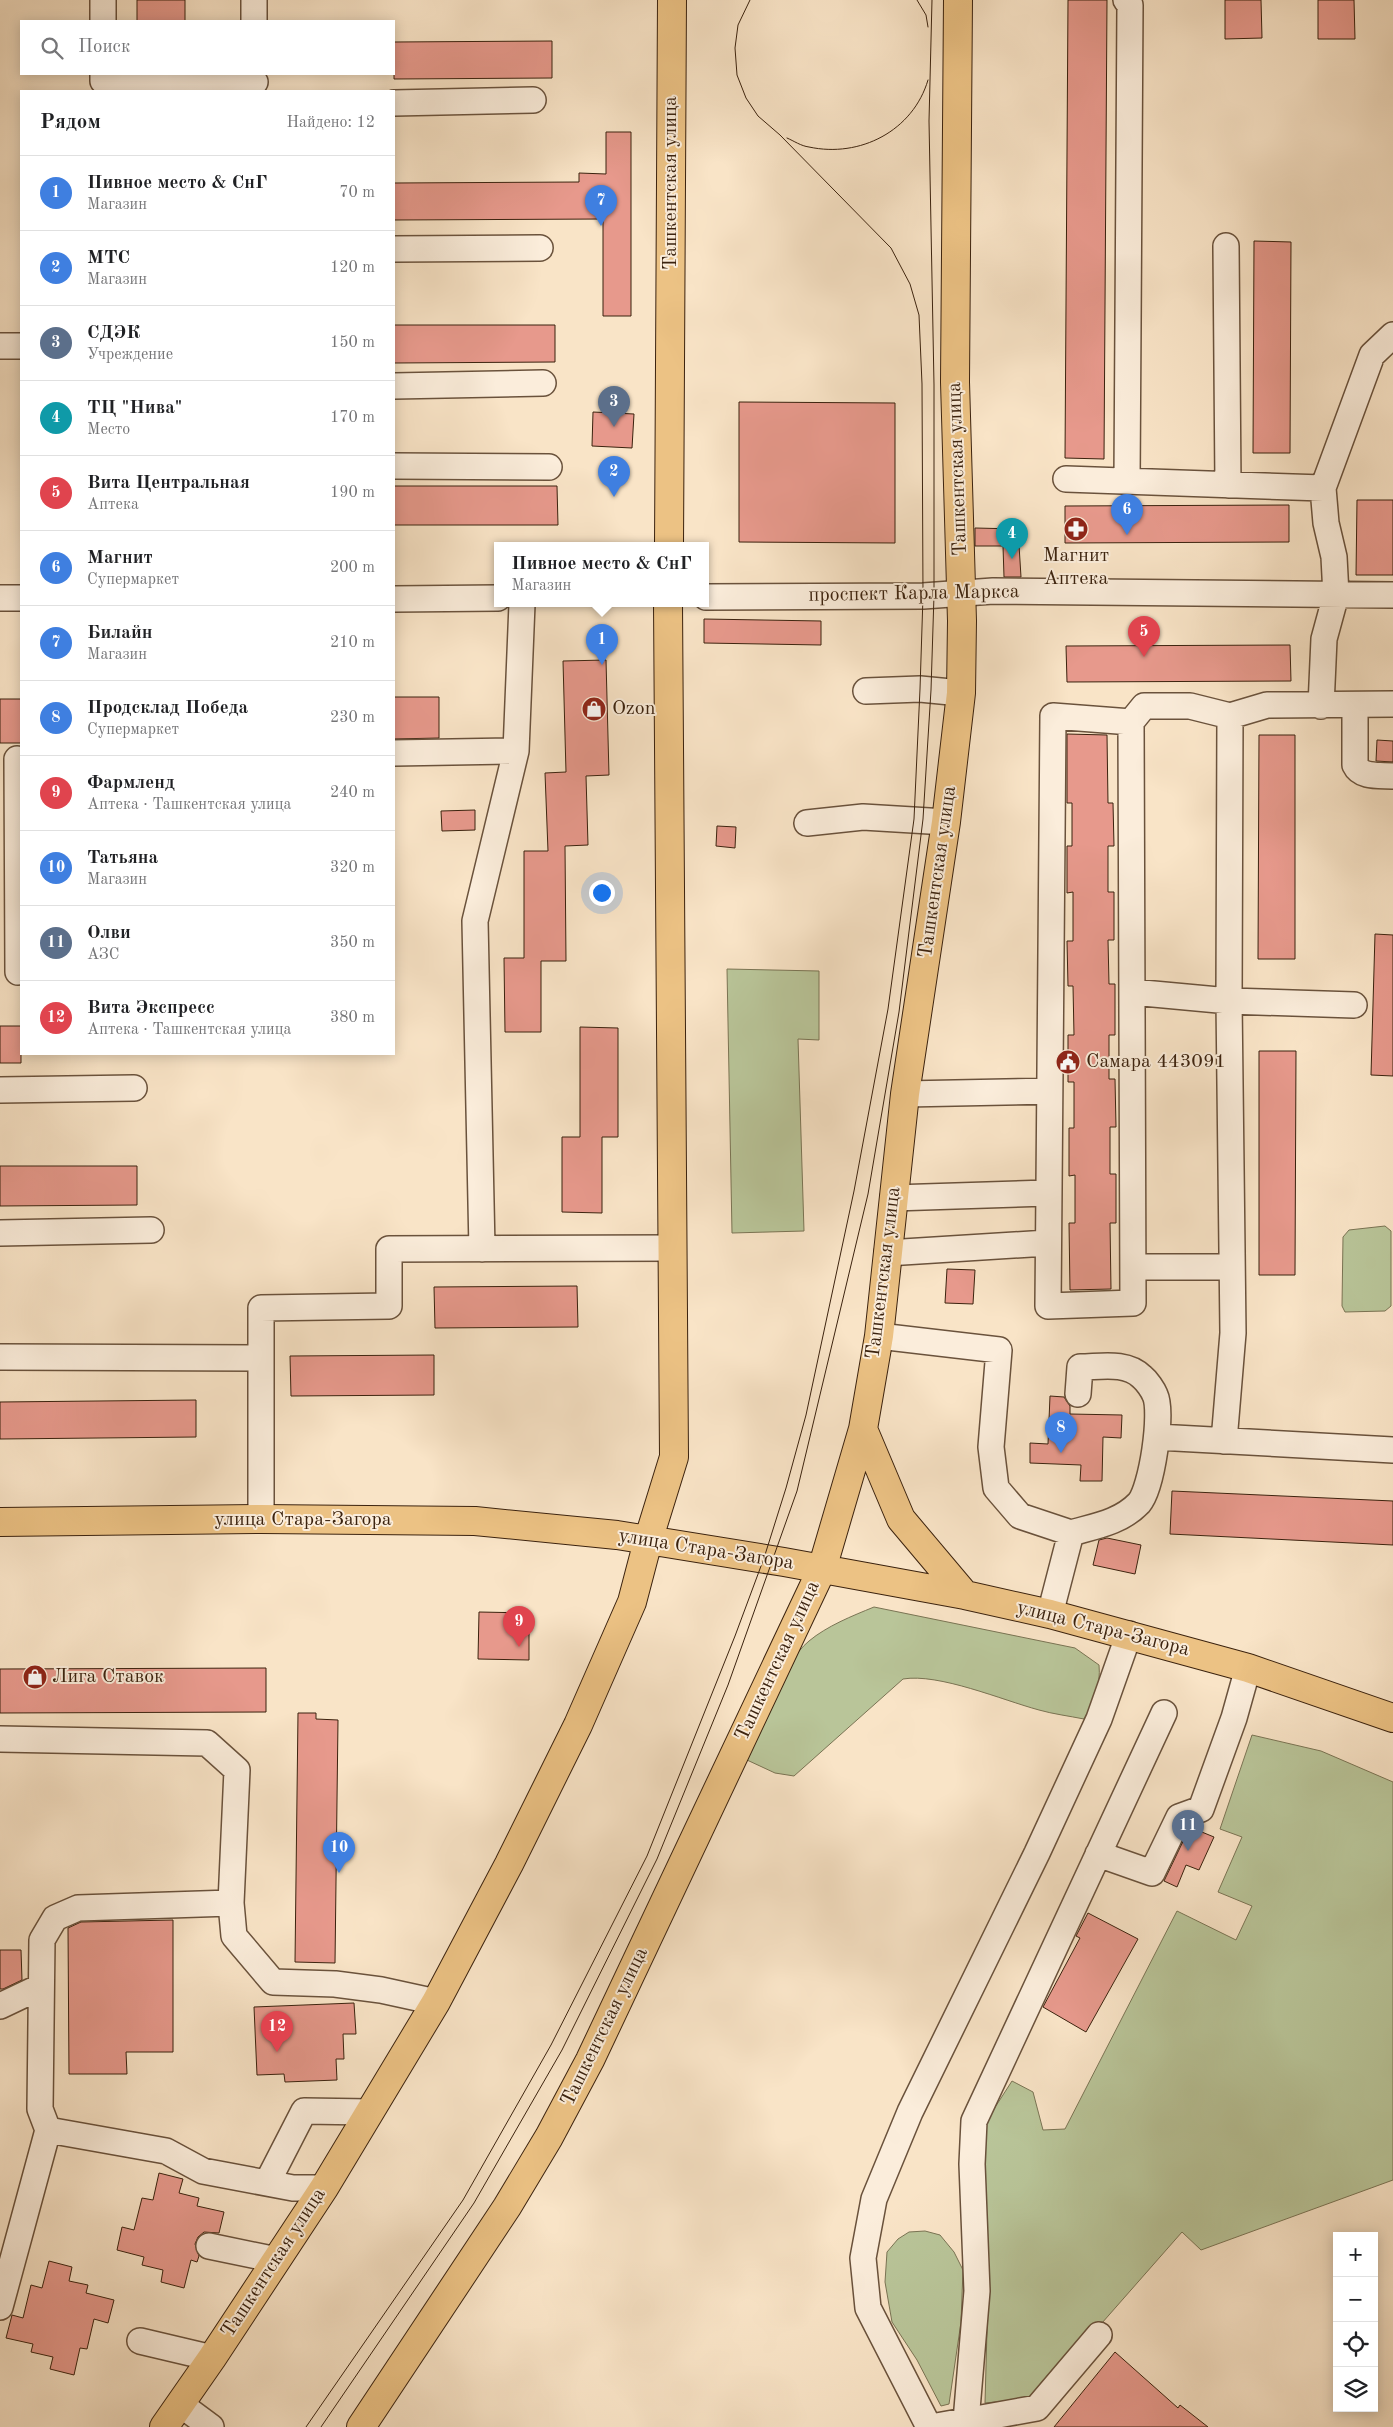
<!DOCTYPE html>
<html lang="ru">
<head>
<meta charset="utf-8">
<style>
  :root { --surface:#fff; --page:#f2f2f2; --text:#202124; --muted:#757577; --line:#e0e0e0; --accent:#8f2418 }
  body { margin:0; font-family:"Old Standard TT",serif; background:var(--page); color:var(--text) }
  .controls { position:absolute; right:15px; bottom:15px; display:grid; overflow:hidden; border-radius:0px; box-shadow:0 2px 12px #0003 }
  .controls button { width:45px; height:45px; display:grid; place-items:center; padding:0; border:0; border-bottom:1px solid var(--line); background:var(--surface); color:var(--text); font:25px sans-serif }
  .you { position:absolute; left:601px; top:892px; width:18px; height:18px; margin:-12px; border:4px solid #fff; border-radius:50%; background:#1a73e8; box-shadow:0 0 0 8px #1a73e833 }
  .badge { display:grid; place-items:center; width:32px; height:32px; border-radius:50%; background:var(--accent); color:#fff; font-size:16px; font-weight:700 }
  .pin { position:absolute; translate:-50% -41px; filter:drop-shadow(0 1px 2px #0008) }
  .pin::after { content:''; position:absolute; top:26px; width:18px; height:15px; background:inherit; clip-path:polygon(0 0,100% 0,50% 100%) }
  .popup { position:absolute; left:494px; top:542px; width:215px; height:65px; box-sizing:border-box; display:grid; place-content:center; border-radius:0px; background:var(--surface); filter:drop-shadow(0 1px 4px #0005); font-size:16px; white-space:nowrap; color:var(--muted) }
  .popup b { font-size:19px; color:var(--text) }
  .popup::after { content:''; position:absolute; left:50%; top:100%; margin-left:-10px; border:10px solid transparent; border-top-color:var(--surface) }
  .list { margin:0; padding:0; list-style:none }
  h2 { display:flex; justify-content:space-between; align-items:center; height:65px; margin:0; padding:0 20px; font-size:21px }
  h2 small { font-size:16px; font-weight:400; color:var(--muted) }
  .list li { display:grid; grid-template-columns:32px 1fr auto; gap:15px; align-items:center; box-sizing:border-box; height:75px; padding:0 20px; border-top:1px solid var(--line) }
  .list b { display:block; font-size:19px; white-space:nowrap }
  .list p { margin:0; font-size:16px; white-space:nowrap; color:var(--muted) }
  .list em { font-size:16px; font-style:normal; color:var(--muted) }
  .icon { flex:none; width:28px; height:28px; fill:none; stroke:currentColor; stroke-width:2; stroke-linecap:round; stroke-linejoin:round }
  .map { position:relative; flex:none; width:1393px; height:2427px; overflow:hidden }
  .search { position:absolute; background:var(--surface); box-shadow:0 2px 12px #0003; left:20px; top:20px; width:375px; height:55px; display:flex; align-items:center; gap:12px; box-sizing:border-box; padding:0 18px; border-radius:0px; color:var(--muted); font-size:19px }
  .panel { position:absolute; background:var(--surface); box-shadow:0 2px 12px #0003; left:20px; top:90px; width:375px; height:965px; border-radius:0px }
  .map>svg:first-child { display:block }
</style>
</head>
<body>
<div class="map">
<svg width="1393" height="2427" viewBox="0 0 1393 2427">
  <rect width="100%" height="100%" fill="#f9e4c7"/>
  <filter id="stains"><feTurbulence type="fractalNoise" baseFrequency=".004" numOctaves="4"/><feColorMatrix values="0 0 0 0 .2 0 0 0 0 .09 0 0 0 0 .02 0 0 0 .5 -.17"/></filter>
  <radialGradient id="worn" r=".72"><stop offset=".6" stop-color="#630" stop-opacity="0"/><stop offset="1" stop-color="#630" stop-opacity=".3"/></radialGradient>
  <path fill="#b9c599" stroke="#7a7454" d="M727,969L819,971V1040L798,1039L804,1231L732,1233Z
    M1385,1226L1391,1231V1306L1385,1311L1345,1312L1342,1306L1343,1237L1349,1230Z
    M874,1607L1075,1648L1099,1665C1101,1685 1094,1701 1084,1719C1069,1716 1053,1714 1039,1710C1002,1700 939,1673 903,1679L794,1776L775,1773L747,1760C761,1727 781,1664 809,1641C827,1626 852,1616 874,1607Z
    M1252,1735L1321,1751L1393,1782V2180L1201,2250L1182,2232L1036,2398L985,2403L988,2294L981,2129L1012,2081L1033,2092L1043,2130L1065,2129L1177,1911L1236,1940L1252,1906L1218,1892L1242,1837L1220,1829Z
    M925,2231L940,2235L954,2252L963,2270L961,2322L949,2404L941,2406L917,2360L892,2322L885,2282L887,2252L898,2239L909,2232Z"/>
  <path fill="#e7998c" stroke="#3b220e" d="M137,0H185V21H137Z
    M1068,0H1107L1104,459L1065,458Z
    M1225,0H1261L1262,38L1225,39Z
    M1318,0H1354L1355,39H1318Z
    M552,41V78L394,79V42Z
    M606,132H631V316H603V219L394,220V183L579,182V173L606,174Z
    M1254,241L1291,242L1290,453H1253Z
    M394,325H555V362L394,363Z
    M739,402L895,403V543L739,542Z
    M593,412L634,414L632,448L592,446Z
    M394,486H557L558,525H394Z
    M1357,500H1393V575H1356Z
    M1289,505V542L1065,543V506Z
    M975,528L1018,529L1021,577H1004L1003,546H975Z
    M704,619L821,621V645L704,643Z
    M1290,645L1291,681L1067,682L1066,646Z
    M606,660L609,775L586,776L588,845L565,846L566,961H541V1032H505L504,958H524V851H548L545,773L566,772L563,661Z
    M394,697H439V738L394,739Z
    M0,699H21V743H0Z
    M1067,734L1107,735L1108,803H1113L1114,846H1108V892H1114V940H1108L1109,984H1115V1035H1109V1079H1115L1116,1127H1110V1174H1116V1223H1110L1111,1289L1070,1290L1069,1223H1075V1175L1069,1176V1128H1074V1082H1068V1035H1074L1073,986H1068L1067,941H1073V892L1067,893V846H1072V803H1067Z
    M1259,735H1295V959H1258Z
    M1377,740L1393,741V762L1376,761Z
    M475,810V830L442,831L441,811Z
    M717,826L736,827L735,848L716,846Z
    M1375,934L1393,935V1076L1371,1075Z
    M0,1026H21V1063H0Z
    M580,1027L618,1028V1137H602V1213L562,1212V1137H580Z
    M1259,1051H1296L1295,1275H1259Z
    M0,1166H137V1205L0,1206Z
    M947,1269L975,1270L973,1304L945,1303Z
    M577,1286L578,1327L435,1328L434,1287Z
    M434,1355V1395L291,1396L290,1356Z
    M1050,1396L1064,1397L1070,1406V1414L1122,1415L1121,1438L1103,1437L1102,1481H1080L1081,1465L1030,1463V1443L1048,1444Z
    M196,1400V1437L0,1439V1402Z
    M1172,1491L1393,1501V1545L1170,1534Z
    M1107,1538L1141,1545L1135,1574L1093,1565L1099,1540Z
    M479,1612L529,1613V1660L478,1659Z
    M266,1668V1712L0,1713V1669Z
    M298,1713H316V1719L338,1720L335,1963L295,1962Z
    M1192,1828L1214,1837L1199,1870L1186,1865L1177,1887L1164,1881L1189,1829Z
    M1088,1913L1138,1939L1086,2032L1043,2007L1080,1938L1076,1936Z
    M173,1920V2052H126L127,2074H69L68,1928L81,1922Z
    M0,1950H21L22,1980L3,1989H0Z
    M354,2003L356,2034H343L344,2059H336L337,2080L285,2082L284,2074L257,2075L254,2007Z
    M159,2173L183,2179L179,2193L199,2198L197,2206L224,2212L219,2233L204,2232L198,2237L195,2244L199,2256L197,2262L191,2260L184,2288L161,2282L163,2270L142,2265L144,2257L117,2250L122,2227L134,2230L142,2198L153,2200Z
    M49,2261L72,2267L69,2281L88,2285L86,2293L114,2300L108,2323L94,2319L87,2349L80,2348L74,2375L50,2369L53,2357L31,2352L33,2344L6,2338L12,2315L23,2318L31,2285L42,2288Z
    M1115,2352L1178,2408L1180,2405L1208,2427H1054Z"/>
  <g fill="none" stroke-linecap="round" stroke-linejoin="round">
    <defs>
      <path id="minor" d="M254,0V21
        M1126,0L1130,5L1127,481
        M103,21V0
        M103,74V81L255,82
        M394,103L533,100
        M1226,246L1228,485
        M394,249L540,248
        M0,346H21
        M394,386L543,383
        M394,466L549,467
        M1066,479L1323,488
        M706,597L923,596L993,591L1393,595
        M0,598H21
        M394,599L498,598
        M866,691L920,689L961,693
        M1355,705V765C1361,778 1380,775 1393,776
        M1321,706L1324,639L1336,595L1334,557L1326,523L1323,488L1372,355L1393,335
        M1131,722L1053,716L1048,1306L1133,1303L1131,722L1144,706H1190L1230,716L1267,705L1393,704
        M394,753L516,751
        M17,759L18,972
        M807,823L863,817L946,822
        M1132,992L1229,1001L1354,1005
        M0,1090L134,1088
        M905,1094L1049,1091
        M893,1198L1047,1193
        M0,1233L151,1230
        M482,1249L475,921L516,751L522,604
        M887,1253L1047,1243
        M1134,1267H1232
        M879,1336L999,1350L991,1447L996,1488L1020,1516L1071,1533L1050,1614
        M0,1357L261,1358
        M1157,1437L1393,1450
        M1224,1441L1233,1333L1229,1001L1230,716
        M261,1519V1308L389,1306V1249L673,1248
        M1071,1533C1096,1526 1121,1522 1139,1503C1152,1488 1163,1412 1155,1395C1153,1390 1147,1381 1142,1377C1126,1361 1100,1367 1080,1367L1078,1394
        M0,1739L207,1743L237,1770L231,1903L234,1936L273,1982L335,1984L381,1990L436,2002
        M1098,1854L1152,1873L1179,1817L1201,1809L1234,1718L1248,1668
        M231,1903L78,1908L55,1918L42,1940L40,2109L48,2130L166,2151L203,2171L293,2188H324
        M0,2006L40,1987
        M267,2183L304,2111L370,2112
        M209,2246L277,2260
        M0,2307L48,2130
        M140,2341L212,2358
        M180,2404L211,2427
        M966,2421L977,2291L972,2164L974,2121L1164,1713
        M929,2427L868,2308L863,2258L874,2199L910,2112L1037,1853L1099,1719L1129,1634
        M931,2427L1037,2408L1099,2335"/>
      <path id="major" d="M669,546L672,0
        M863,1429L901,1519L965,1595
        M0,1522L261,1519L475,1521L617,1535L784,1562L965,1595L1050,1614L1248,1668L1393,1718
        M164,2427L212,2358L324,2188L436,2002L509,1864L578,1725L632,1602L648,1541L674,1457L668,604
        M361,2427L507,2207L549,2137L590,2060L822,1569L863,1429L879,1336L905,1094L946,822L961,693L962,621L955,382L958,0"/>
    </defs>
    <use href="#minor" stroke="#6a523c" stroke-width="28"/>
    <use href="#major" stroke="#3b220e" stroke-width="30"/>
    <use href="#minor" stroke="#fbeddb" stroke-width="25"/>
    <use href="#major" stroke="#ecc284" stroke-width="28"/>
    <path stroke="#3b220e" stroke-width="1" d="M917,0L926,15L928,27
      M787,138C794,141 801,146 809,147C860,158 913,131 928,80
      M306,2427L463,2200L551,2045L647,1856L735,1636L764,1558L786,1488L806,1415L854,1191L888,1009L914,819L920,689L923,596L922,384L919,315L910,284L891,248L780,135L758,116L746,98L737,75L735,48L738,25L750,0
      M321,2427L474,2203L562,2050L657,1859L728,1685L797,1491L868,1194L899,1012L923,819L931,690L934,595V385L929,121L932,0"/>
  </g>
  <defs>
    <symbol id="pharmacy-disc" viewBox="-11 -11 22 22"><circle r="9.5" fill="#8f2418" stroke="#fbeddb"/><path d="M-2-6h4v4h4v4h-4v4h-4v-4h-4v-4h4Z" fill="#fff"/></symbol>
    <symbol id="shop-disc" viewBox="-11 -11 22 22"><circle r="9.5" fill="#8f2418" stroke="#fbeddb"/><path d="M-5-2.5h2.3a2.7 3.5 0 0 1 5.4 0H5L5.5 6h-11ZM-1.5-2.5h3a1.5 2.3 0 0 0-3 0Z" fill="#fff"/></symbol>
    <symbol id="civic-disc" viewBox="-11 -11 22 22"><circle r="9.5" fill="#8f2418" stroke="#fbeddb"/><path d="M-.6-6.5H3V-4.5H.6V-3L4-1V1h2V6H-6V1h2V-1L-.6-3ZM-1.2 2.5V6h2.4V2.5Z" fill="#fff"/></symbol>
  </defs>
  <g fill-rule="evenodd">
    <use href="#pharmacy-disc" x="1062" y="515" width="28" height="28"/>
    <use href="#shop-disc" x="580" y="695" width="28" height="28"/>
    <use href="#civic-disc" x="1054" y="1048" width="28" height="28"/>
    <use href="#shop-disc" x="21" y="1663" width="28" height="28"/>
  </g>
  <g text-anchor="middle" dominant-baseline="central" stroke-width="4" stroke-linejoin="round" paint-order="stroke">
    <g font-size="20" fill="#3b220e" stroke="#fbeddb">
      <text transform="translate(671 183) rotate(-90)">Ташкентская улица</text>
      <text transform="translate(958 469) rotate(-92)">Ташкентская улица</text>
      <text transform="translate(914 594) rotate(-1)">проспект Карла Маркса</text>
      <text transform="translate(938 872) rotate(-82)">Ташкентская улица</text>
      <text transform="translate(884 1273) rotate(-83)">Ташкентская улица</text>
      <text x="303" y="1520">улица Стара-Загора</text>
      <text transform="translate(706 1550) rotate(9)">улица Стара-Загора</text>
      <text transform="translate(1103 1629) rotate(14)">улица Стара-Загора</text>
      <text transform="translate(778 1661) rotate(-65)">Ташкентская улица</text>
      <text transform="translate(605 2027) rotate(-64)">Ташкентская улица</text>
      <text transform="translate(274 2263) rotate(-57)">Ташкентская улица</text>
    </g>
    <g font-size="20" fill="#3b220e" stroke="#fbeddb" text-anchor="start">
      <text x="1076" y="556" text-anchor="middle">Магнит<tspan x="1076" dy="23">Аптека</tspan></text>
      <text x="612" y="709">Ozon</text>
      <text x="1086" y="1062">Самара 443091</text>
      <text x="52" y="1677">Лига Ставок</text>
    </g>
  </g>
  <rect width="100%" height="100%" filter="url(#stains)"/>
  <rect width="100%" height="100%" fill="url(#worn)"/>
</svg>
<div class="controls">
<button>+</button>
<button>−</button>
<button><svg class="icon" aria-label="locate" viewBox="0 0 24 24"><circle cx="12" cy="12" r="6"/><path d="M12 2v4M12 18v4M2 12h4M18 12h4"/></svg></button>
<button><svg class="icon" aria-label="layers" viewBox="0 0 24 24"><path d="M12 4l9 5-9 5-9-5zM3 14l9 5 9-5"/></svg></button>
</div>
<div class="you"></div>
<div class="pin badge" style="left:602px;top:665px;background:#3f7fe0">1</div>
<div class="popup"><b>Пивное место &amp; СнГ</b>Магазин</div>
<div class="pin badge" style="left:614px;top:497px;background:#3f7fe0">2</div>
<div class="pin badge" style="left:614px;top:427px;background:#5c6f8a">3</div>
<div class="pin badge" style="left:1012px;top:559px;background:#0f9aa8">4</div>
<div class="pin badge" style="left:1144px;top:657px;background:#e0444e">5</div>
<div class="pin badge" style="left:1127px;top:535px;background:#3f7fe0">6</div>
<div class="pin badge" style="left:601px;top:226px;background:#3f7fe0">7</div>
<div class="pin badge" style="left:1061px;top:1453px;background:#3f7fe0">8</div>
<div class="pin badge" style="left:519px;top:1647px;background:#e0444e">9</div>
<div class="pin badge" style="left:339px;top:1873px;background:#3f7fe0">10</div>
<div class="pin badge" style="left:1188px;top:1851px;background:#5c6f8a">11</div>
<div class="pin badge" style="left:277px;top:2052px;background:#e0444e">12</div>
<div class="search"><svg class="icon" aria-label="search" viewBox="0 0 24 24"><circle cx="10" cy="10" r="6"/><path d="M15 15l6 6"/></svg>Поиск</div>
<section class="panel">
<h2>Рядом<small>Найдено: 12</small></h2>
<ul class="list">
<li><span class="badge" style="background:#3f7fe0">1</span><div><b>Пивное место &amp; СнГ</b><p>Магазин</p></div><em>70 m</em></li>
<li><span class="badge" style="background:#3f7fe0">2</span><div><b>МТС</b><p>Магазин</p></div><em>120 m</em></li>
<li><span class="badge" style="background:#5c6f8a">3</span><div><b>СДЭК</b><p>Учреждение</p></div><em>150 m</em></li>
<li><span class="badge" style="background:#0f9aa8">4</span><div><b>ТЦ &quot;Нива&quot;</b><p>Место</p></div><em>170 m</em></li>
<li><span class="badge" style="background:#e0444e">5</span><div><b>Вита Центральная</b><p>Аптека</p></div><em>190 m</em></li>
<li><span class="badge" style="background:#3f7fe0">6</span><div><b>Магнит</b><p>Супермаркет</p></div><em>200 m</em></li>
<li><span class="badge" style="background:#3f7fe0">7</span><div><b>Билайн</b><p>Магазин</p></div><em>210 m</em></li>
<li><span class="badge" style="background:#3f7fe0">8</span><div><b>Продсклад Победа</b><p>Супермаркет</p></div><em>230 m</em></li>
<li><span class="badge" style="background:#e0444e">9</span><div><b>Фармленд</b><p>Аптека · Ташкентская улица</p></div><em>240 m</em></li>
<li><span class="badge" style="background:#3f7fe0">10</span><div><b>Татьяна</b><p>Магазин</p></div><em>320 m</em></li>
<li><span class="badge" style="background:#5c6f8a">11</span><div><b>Олви</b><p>АЗС</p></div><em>350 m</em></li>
<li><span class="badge" style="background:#e0444e">12</span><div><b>Вита Экспресс</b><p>Аптека · Ташкентская улица</p></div><em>380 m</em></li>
</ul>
</section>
</div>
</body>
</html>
